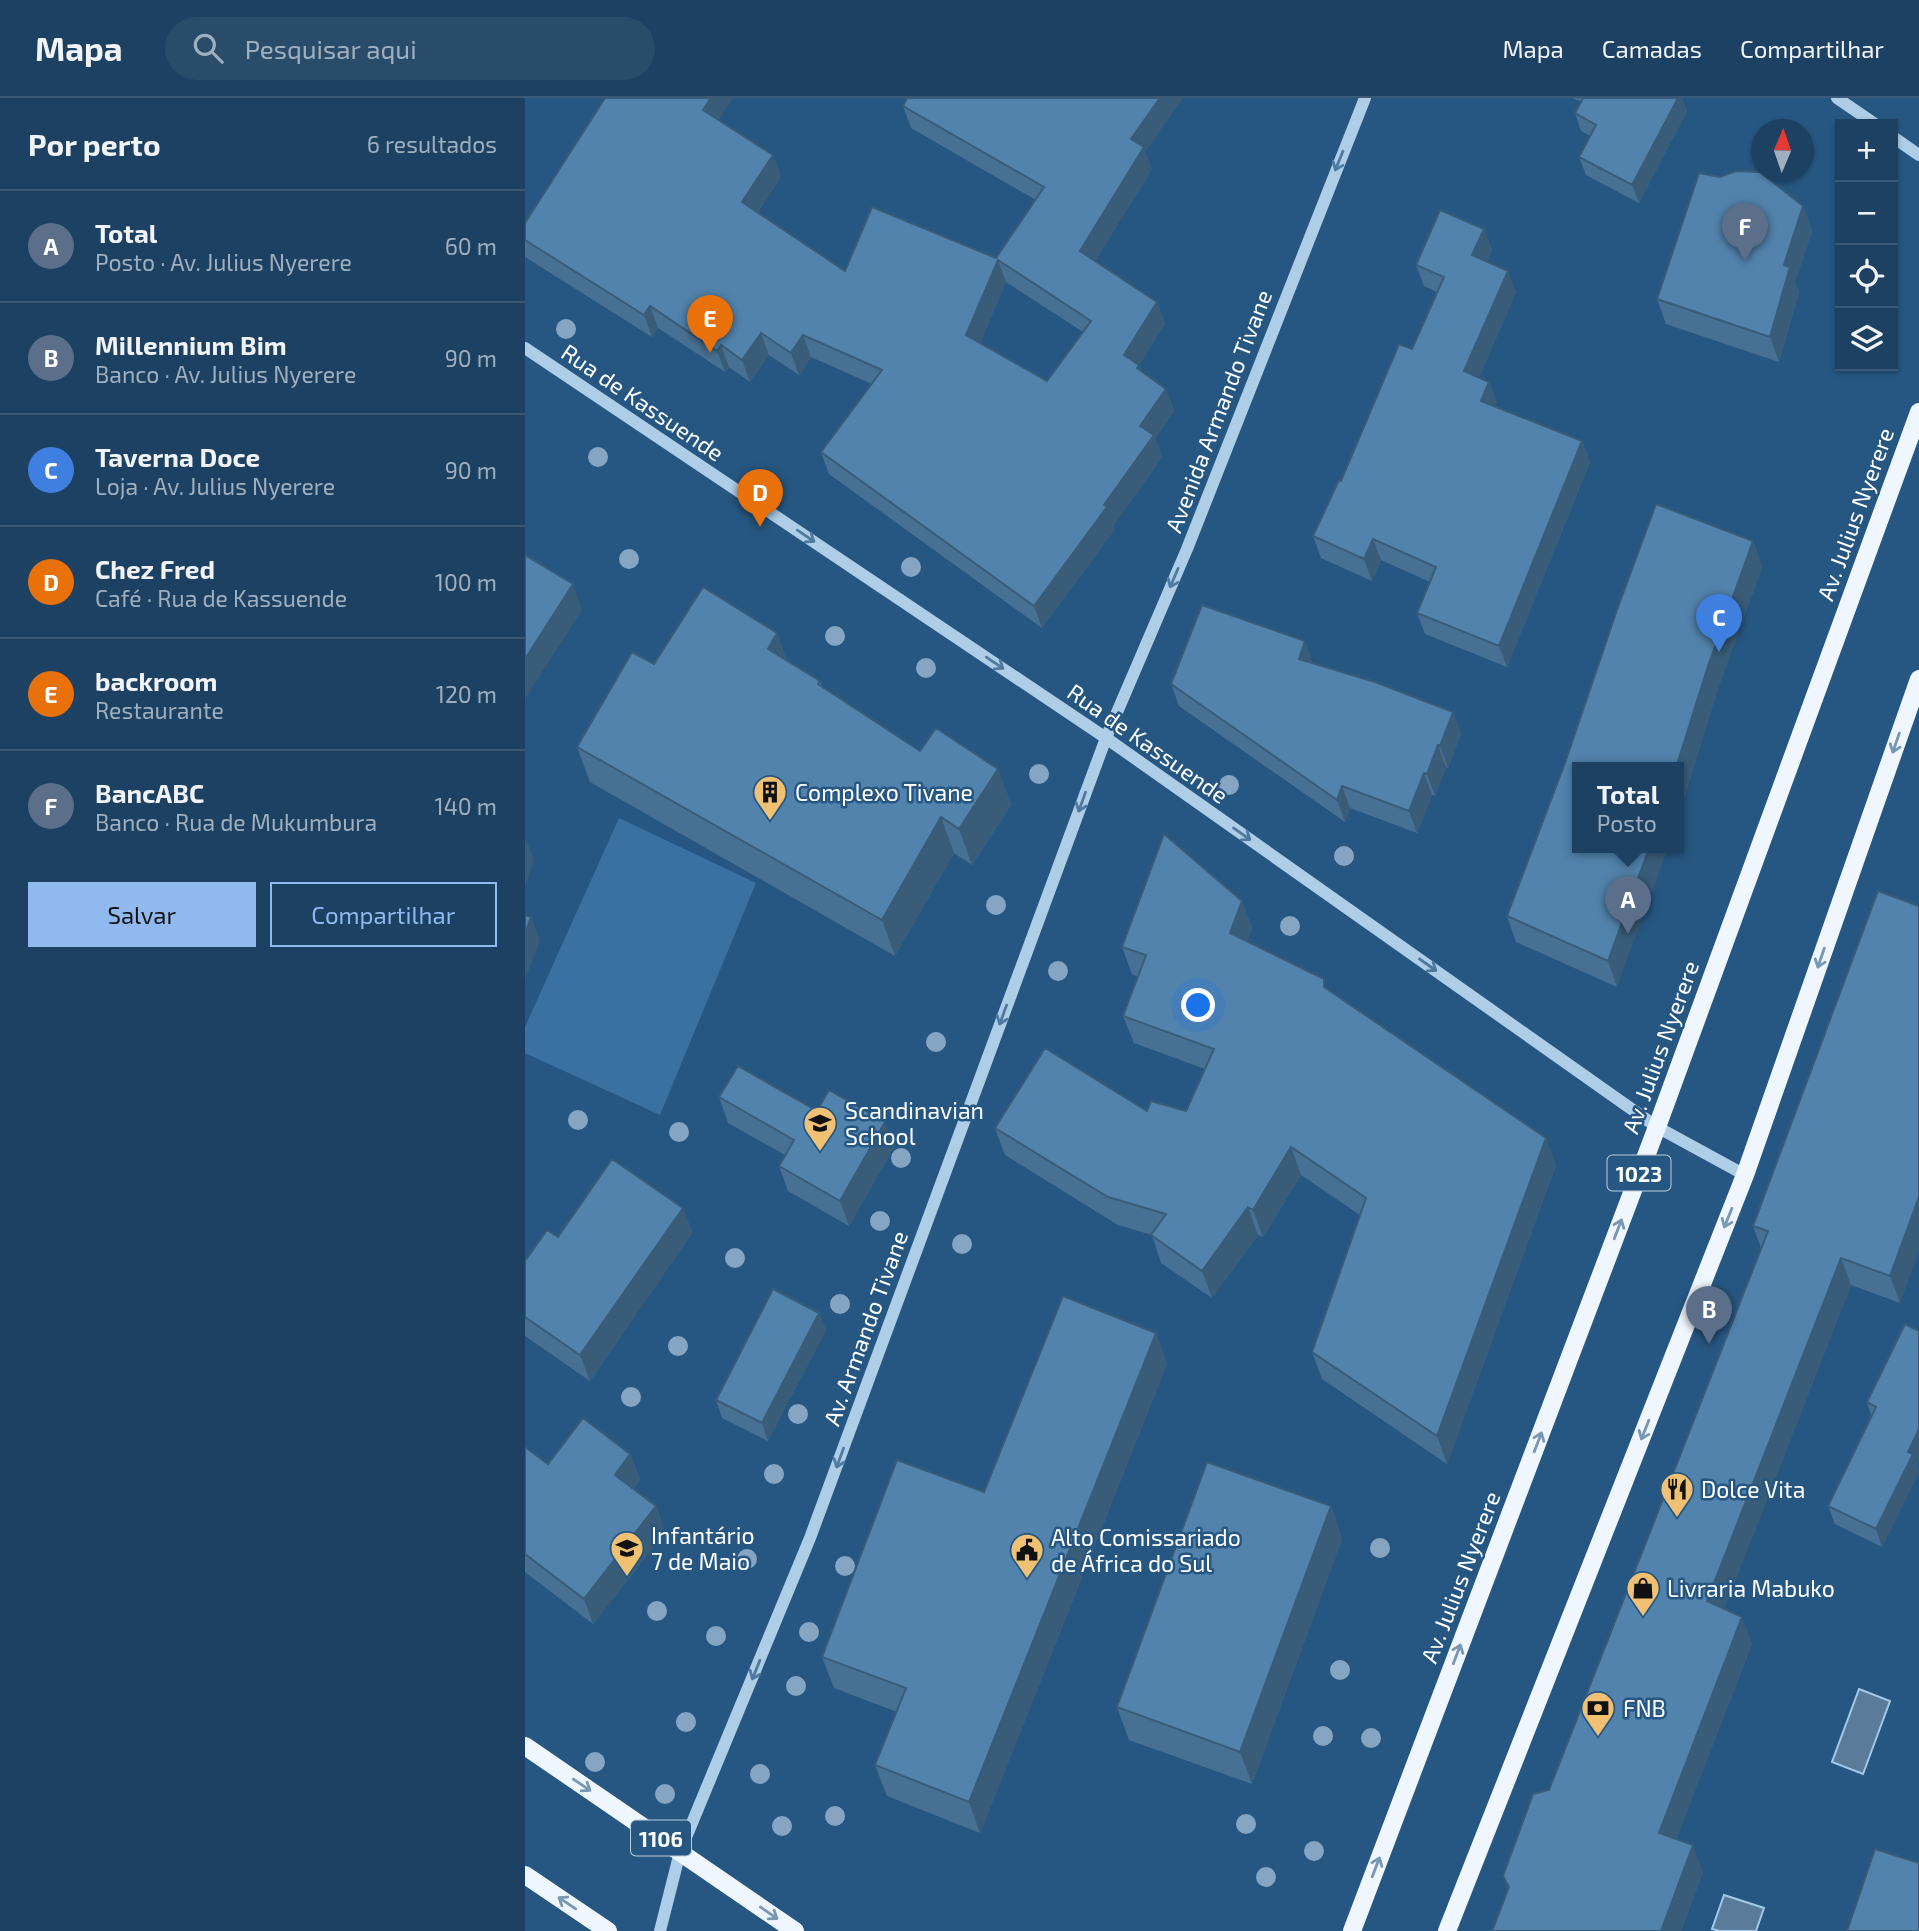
<!DOCTYPE html>
<html lang="pt">
<head>
<meta charset="utf-8">
<style>
  :root { --surface:#1c4162; --page:#294c6b; --text:#f1f3f6; --muted:#a0afbe; --line:#3a5a77; --accent:#90b9f0 }
  body { margin:0; font-family:"Exo 2",sans-serif; background:var(--page); color:var(--text) }
  .controls { position:absolute; right:21px; top:21px; display:grid; overflow:hidden; border-radius:0px; box-shadow:0 2px 5px #0004 }
  .controls button { width:63px; height:63px; display:grid; place-items:center; padding:0; border:0; border-bottom:2px solid var(--line); background:var(--surface); color:var(--text); font:35px sans-serif }
  .compass { position:absolute; left:1226px; top:21px; width:63px; height:63px; border-radius:50%; background:var(--surface); box-shadow:0 2px 5px #0004; rotate:2deg }
  .you { position:absolute; left:674px; top:908px; width:24px; height:24px; margin:-18px; border:5px solid #fff; border-radius:50%; background:#1a73e8; box-shadow:0 0 0 10px #1a73e833 }
  .badge { display:grid; place-items:center; width:46px; height:46px; border-radius:50%; background:var(--accent); color:#fff; font-size:23px; font-weight:700 }
  .pin { position:absolute; translate:-50% -58px; filter:drop-shadow(0 2px 4px #0008) }
  .pin::after { content:''; position:absolute; top:37px; width:24px; height:21px; background:inherit; clip-path:polygon(0 0,100% 0,50% 100%) }
  .popup { position:absolute; left:1047px; top:664px; width:112px; height:91px; box-sizing:border-box; display:grid; place-content:center; border-radius:0px; background:var(--surface); filter:drop-shadow(0 2px 5px #0005); font-size:23px; white-space:nowrap; color:var(--muted) }
  .popup b { font-size:26px; color:var(--text) }
  .popup::after { content:''; position:absolute; left:50%; top:100%; margin-left:-14px; border:14px solid transparent; border-top-color:var(--surface) }
  .list { margin:0; padding:0; list-style:none }
  h2 { display:flex; justify-content:space-between; align-items:center; height:91px; margin:0; padding:0 28px; font-size:30px }
  h2 small { font-size:23px; font-weight:400; color:var(--muted) }
  .list li { display:grid; grid-template-columns:46px 1fr auto; gap:21px; align-items:center; box-sizing:border-box; height:112px; padding:0 28px; border-top:2px solid var(--line) }
  .list b { display:block; font-size:26px; white-space:nowrap }
  .list p { margin:0; font-size:23px; white-space:nowrap; color:var(--muted) }
  .list em { font-size:23px; font-style:normal; color:var(--muted) }
  .actions { display:flex; gap:14px; padding:21px 28px }
  .actions a { flex:1; padding:16px 0; border:2px solid var(--accent); border-radius:0px; text-align:center; font-size:24px; color:var(--accent) }
  .actions .main { background:var(--accent); color:#111 }
  .icon { flex:none; width:38px; height:38px; fill:none; stroke:currentColor; stroke-width:2; stroke-linecap:round; stroke-linejoin:round }
  .map { position:relative; flex:none; width:1394px; height:1833px; overflow:hidden }
  header { display:flex; align-items:center; gap:42px; box-sizing:border-box; height:98px; padding:0 35px; background:var(--surface); border-bottom:2px solid var(--line) }
  header strong { font-size:33px }
  nav { display:flex; gap:38px; margin-inline-start:auto; font-size:24px }
  .search { width:490px; height:63px; background:var(--page); display:flex; align-items:center; gap:18px; box-sizing:border-box; padding:0 24px; border-radius:38px; color:var(--muted); font-size:26px }
  main { display:flex }
  aside { flex:1; background:var(--surface) }
  .map>svg:first-child { display:block }
</style>
</head>
<body>
<header>
<strong>Mapa</strong>
<div class="search"><svg class="icon" aria-label="search" viewBox="0 0 24 24"><circle cx="10" cy="10" r="6"/><path d="M15 15l6 6"/></svg>Pesquisar aqui</div>
<nav><a>Mapa</a><a>Camadas</a><a>Compartilhar</a></nav>
</header>
<main>
<aside>
<h2>Por perto<small>6 resultados</small></h2>
<ul class="list">
<li><span class="badge" style="background:#5c6f8a">A</span><div><b>Total</b><p>Posto · Av. Julius Nyerere</p></div><em>60 m</em></li>
<li><span class="badge" style="background:#5c6f8a">B</span><div><b>Millennium Bim</b><p>Banco · Av. Julius Nyerere</p></div><em>90 m</em></li>
<li><span class="badge" style="background:#3f7fe0">C</span><div><b>Taverna Doce</b><p>Loja · Av. Julius Nyerere</p></div><em>90 m</em></li>
<li><span class="badge" style="background:#e8710a">D</span><div><b>Chez Fred</b><p>Café · Rua de Kassuende</p></div><em>100 m</em></li>
<li><span class="badge" style="background:#e8710a">E</span><div><b>backroom</b><p>Restaurante</p></div><em>120 m</em></li>
<li><span class="badge" style="background:#5c6f8a">F</span><div><b>BancABC</b><p>Banco · Rua de Mukumbura</p></div><em>140 m</em></li>
</ul>
<div class="actions"><a class="main">Salvar</a><a>Compartilhar</a></div>
</aside>
<div class="map">
<svg width="1394" height="1833" viewBox="0 0 1394 1833">
  <rect width="100%" height="100%" fill="#265782"/>
  <path fill="#3a71a0" d="M94,720L231,785L135,1017L0,955V929Z"/>
  <path fill="#5a7c9a" stroke="#a3c9e8" stroke-width="2" d="M1334,1591L1365,1603L1338,1676L1307,1664Z
    M1199,1797L1239,1810L1231,1833H1195L1187,1831Z"/>
  <g fill="none" stroke-linecap="round" stroke-linejoin="round">
    <path stroke="#aecde7" stroke-width="12" d="M1312,0L1350,26
      M1368,39L1394,57
      M0,250L581,640L1132,1029L1220,1077
      M135,1833L155,1754L285,1440L581,640L662,451L840,0"/>
    <path stroke="#f0f6fd" stroke-width="18" d="M0,1648L270,1833
      M0,1777L83,1833
      M827,1833L1132,1029L1394,314
      M922,1833L1220,1077L1394,581"/>
  </g>
  <g fill="#85a5c2">
    <circle cx="41" cy="231" r="10"/>
    <circle cx="73" cy="359" r="10"/>
    <circle cx="104" cy="461" r="10"/>
    <circle cx="386" cy="469" r="10"/>
    <circle cx="310" cy="538" r="10"/>
    <circle cx="401" cy="570" r="10"/>
    <circle cx="514" cy="676" r="10"/>
    <circle cx="704" cy="687" r="10"/>
    <circle cx="819" cy="758" r="10"/>
    <circle cx="471" cy="807" r="10"/>
    <circle cx="765" cy="828" r="10"/>
    <circle cx="533" cy="873" r="10"/>
    <circle cx="411" cy="944" r="10"/>
    <circle cx="53" cy="1022" r="10"/>
    <circle cx="154" cy="1034" r="10"/>
    <circle cx="376" cy="1060" r="10"/>
    <circle cx="355" cy="1123" r="10"/>
    <circle cx="437" cy="1146" r="10"/>
    <circle cx="210" cy="1160" r="10"/>
    <circle cx="315" cy="1206" r="10"/>
    <circle cx="153" cy="1248" r="10"/>
    <circle cx="106" cy="1299" r="10"/>
    <circle cx="273" cy="1316" r="10"/>
    <circle cx="249" cy="1376" r="10"/>
    <circle cx="855" cy="1450" r="10"/>
    <circle cx="222" cy="1461" r="10"/>
    <circle cx="320" cy="1468" r="10"/>
    <circle cx="132" cy="1513" r="10"/>
    <circle cx="284" cy="1534" r="10"/>
    <circle cx="191" cy="1538" r="10"/>
    <circle cx="815" cy="1572" r="10"/>
    <circle cx="271" cy="1588" r="10"/>
    <circle cx="161" cy="1624" r="10"/>
    <circle cx="798" cy="1638" r="10"/>
    <circle cx="846" cy="1640" r="10"/>
    <circle cx="70" cy="1664" r="10"/>
    <circle cx="235" cy="1676" r="10"/>
    <circle cx="140" cy="1696" r="10"/>
    <circle cx="310" cy="1718" r="10"/>
    <circle cx="721" cy="1726" r="10"/>
    <circle cx="257" cy="1728" r="10"/>
    <circle cx="789" cy="1753" r="10"/>
    <circle cx="741" cy="1779" r="10"/>
  </g>
  <path fill="#477194" fill-rule="evenodd" d="M1048,0H1157L1162,13L1114,105L1061,77L1054,59L1066,38L1056,33L1050,15L1056,4Z
    M378,8L620,54L627,71L570,163L632,204L640,226L614,267L616,273L641,291L649,313L630,340L637,359L588,428L590,431L517,530L304,376L296,354L347,286L286,259L274,277L244,257L225,284L204,269L200,274L133,230L127,239L0,159V125L194,22L248,57L256,79L232,115L320,173L471,160L511,102L386,30ZM481,184L558,234L522,283L455,245Z
    M1278,108L1287,133L1270,184L1274,194L1254,264L1141,226L1132,201Z
    M959,131L967,152L962,163L991,194L954,279L964,284L972,305L970,308L1057,343L1065,364L982,569L900,536L892,515L905,484L856,462L847,483L796,460L788,438L816,383L887,251L912,194L899,188L891,167Z
    M1228,443L1237,469L1192,593L1154,717V670L1092,889L991,844L982,818Z
    M252,535L262,563L295,583L297,588L395,653L473,671L486,707L447,767L429,755L370,858L65,684L52,649L129,566Z
    M788,565L928,614L936,636L923,670L921,669L910,698L907,697L892,735L825,710L820,724L654,608L646,586Z
    M1353,793L1375,1205L1326,1187L1199,1511L1227,1546L1151,1741L1178,1774L1156,1833H967L983,1791L978,1778L1024,1692L1236,1150L1228,1128Z
    M717,803L727,831L722,843L803,892L1031,1067L922,1366L797,1281L787,1254L835,1117L776,1077L738,1139L733,1137L687,1200L636,1165L627,1137L593,1127L480,1057L470,1030L622,1013H661L680,971L609,945L598,918L613,879L607,876L597,849Z
    M194,999L292,1013L369,1049L324,1128L263,1093L254,1068L260,1057L203,1025Z
    M158,1110L167,1135L65,1283L0,1238V1163L33,1139Z
    M294,1215L301,1232L243,1343L197,1320L191,1302Z
    M1394,1233V1362L1392,1367L1394,1374L1357,1449L1310,1426L1303,1408L1346,1317L1342,1304Z
    M631,1235L642,1266L455,1735L362,1698L350,1667L372,1614L309,1590L297,1559L459,1394Z
    M0,1349L23,1366L105,1356L115,1381L108,1391L131,1408L140,1434L68,1526L0,1474Z
    M806,1408L817,1441L727,1686L604,1642L592,1609Z"/>
  <path fill="#395c78" d="M186,0H208L186,34L178,12Z
    M635,0H658L620,54L627,71L563,175L555,153L606,41Z
    M1153,0H1157L1162,13L1114,105L1107,87Z
    M248,57L256,79L224,126L217,104Z
    M1278,108L1287,133L1270,184L1274,194L1254,264L1245,239L1259,167Z
    M959,131L967,152L955,178L947,157Z
    M473,162L481,184L449,259L441,237Z
    M983,173L991,194L947,295L939,273Z
    M632,204L640,226L614,267L622,289L599,257Z
    M125,208L133,230L127,239L119,217Z
    M236,235L244,257L225,284L217,262Z
    M278,237L286,259L274,277L266,255Z
    M196,247L204,269L200,274L192,253Z
    M964,284L972,305L964,324L956,303Z
    M641,291L649,313L630,340L637,359L588,428L590,431L517,530L509,508L615,328Z
    M1057,343L1065,364L982,569L974,548Z
    M848,441L856,462L847,483L839,461Z
    M1228,443L1237,469L1192,593L1154,717V670H1151L1183,568Z
    M48,486L57,512L0,601V561Z
    M252,535L265,571L243,551Z
    M780,543L788,565L774,561Z
    M928,614L936,636L923,670L915,648Z
    M913,647L921,669L910,698L902,676Z
    M473,671L486,707L447,767L434,731Z
    M899,675L907,697L892,735L884,713Z
    M817,688L825,710L820,724L812,702Z
    M416,719L429,755L370,858L357,822Z
    M1,740L9,763L0,788V741Z
    M1124,750H1143L1092,889L1083,863Z
    M717,803L727,831L715,862L705,835Z
    M6,819L15,843L0,882V835Z
    M360,1024L369,1049L324,1128L315,1103Z
    M1021,1040L1031,1067L922,1366L912,1338Z
    M766,1049L776,1077L738,1139L728,1112Z
    M1394,1099V1153L1375,1205L1365,1178Z
    M723,1109L733,1137L687,1200L677,1173Z
    M158,1110L167,1135L65,1283L55,1257Z
    M1316,1160L1326,1187L1192,1530L1182,1503Z
    M294,1215L301,1232L243,1343L237,1325Z
    M631,1235L642,1266L455,1735L444,1704Z
    M1394,1331V1362L1392,1367L1394,1374L1357,1449L1351,1431L1383,1354Z
    M105,1356L115,1381L99,1403L90,1377Z
    M131,1408L140,1434L68,1526L59,1501Z
    M806,1408L817,1441L727,1686L715,1654Z
    M1217,1519L1227,1546L1143,1762L1134,1735Z
    M1168,1747L1178,1774L1156,1833H1136Z"/>
  <path fill="#5283ac" stroke="#395c78" stroke-width="2" fill-rule="evenodd" d="M80,0H186L178,12L248,57L217,104L320,173L347,109L471,160L519,89L378,8L382,0H635L606,41L619,49L555,153L632,204L599,257L614,267L612,270L641,291L615,328L629,337L579,407L582,409L509,508L296,354L357,272L278,237L266,255L236,235L217,262L196,247L192,253L125,208L119,217L0,142V125ZM473,162L566,223L522,283L441,237Z
    M1058,0H1153L1107,87L1054,59L1071,27L1050,15Z
    M1211,73L1235,74L1278,108L1259,167L1265,169L1245,239L1132,201L1174,75L1195,79Z
    M915,112L959,131L947,157L983,173L939,273L964,284L956,303L1057,343L974,548L892,515L911,469L848,441L839,461L788,438L814,382L816,383L874,246L887,251L919,179L891,167Z
    M1131,406L1228,443L1183,568L1151,670H1052V750H1124L1083,863L982,818L1040,665L1092,512Z
    M0,457L48,486L0,561Z
    M178,489L252,535L243,551L295,583L293,586L395,653L411,630L473,671L434,731L416,719L357,822L52,649L107,554L129,566Z
    M677,507L780,543L774,561L850,584L928,614L915,648L913,647L902,676L899,675L884,713L817,688L812,702L646,586Z
    M639,736L717,803L705,835L799,881V889L1021,1040L912,1338L787,1254L841,1100L766,1049L728,1112L723,1109L677,1173L626,1137L641,1116L583,1099L470,1030L520,950L622,1013L626,1003L661,1013L689,951L598,918L621,857L597,849Z
    M1353,793L1394,808V1099L1365,1178L1316,1160L1182,1503L1217,1519L1134,1735L1168,1747L1136,1833H967L984,1789L978,1778L1008,1696L1024,1692L1243,1133L1228,1128Z
    M0,817L6,819L0,835Z
    M213,968L292,1013L304,992L360,1024L315,1103L254,1068L269,1042L194,999Z
    M87,1061L158,1110L55,1257L0,1219V1163L22,1132L33,1139Z
    M248,1191L294,1215L237,1325L191,1302Z
    M538,1198L631,1235L444,1704L350,1667L381,1590L297,1559L372,1362L459,1394Z
    M1380,1226L1394,1233V1331L1383,1354L1388,1356L1351,1431L1303,1408L1351,1309L1342,1304Z
    M58,1320L105,1356L90,1377L131,1408L59,1501L0,1456V1349L23,1366Z
    M682,1364L806,1408L715,1654L592,1609Z
    M1350,1751L1394,1765V1833H1322Z"/>
  <defs><path id="oneway-shaft" d="M-6 0H5M1.5-3L5.5 0L1.5 3" fill="none" stroke-width="1.6" stroke-linecap="round" stroke-linejoin="round" transform="scale(1.75)"/></defs>
  <g stroke="#4f7aa0">
    <use href="#oneway-shaft" transform="translate(814 63) rotate(112)"/>
    <use href="#oneway-shaft" transform="translate(281 438) rotate(34)"/>
    <use href="#oneway-shaft" transform="translate(649 480) rotate(113)"/>
    <use href="#oneway-shaft" transform="translate(470 565) rotate(34)"/>
    <use href="#oneway-shaft" transform="translate(557 704) rotate(110)"/>
    <use href="#oneway-shaft" transform="translate(717 736) rotate(35)"/>
    <use href="#oneway-shaft" transform="translate(903 867) rotate(35)"/>
    <use href="#oneway-shaft" transform="translate(478 917) rotate(110)"/>
    <use href="#oneway-shaft" transform="translate(315 1360) rotate(110)"/>
    <use href="#oneway-shaft" transform="translate(231 1572) rotate(112)"/>
  </g>
  <g stroke="#7797b3">
    <use href="#oneway-shaft" transform="translate(1371 645) rotate(109)"/>
    <use href="#oneway-shaft" transform="translate(1296 860) rotate(109)"/>
    <use href="#oneway-shaft" transform="translate(1203 1120) rotate(112)"/>
    <use href="#oneway-shaft" transform="translate(1093 1131) rotate(-69)"/>
    <use href="#oneway-shaft" transform="translate(1120 1332) rotate(112)"/>
    <use href="#oneway-shaft" transform="translate(1013 1344) rotate(-69)"/>
    <use href="#oneway-shaft" transform="translate(932 1556) rotate(-69)"/>
    <use href="#oneway-shaft" transform="translate(57 1687) rotate(34)"/>
    <use href="#oneway-shaft" transform="translate(851 1769) rotate(-69)"/>
    <use href="#oneway-shaft" transform="translate(42 1805) rotate(-146)"/>
    <use href="#oneway-shaft" transform="translate(244 1815) rotate(35)"/>
  </g>
  <defs>
    <symbol id="building-pin" viewBox="-11 -11 22 30"><path d="M0 17L-7.5 6A9.5 9.5 0 1 1 7.5 6Z" fill="#f0c073" stroke="#265782"/><path d="M-4-6H4V6H1V3H-1V6H-4ZM-2.5-4.3h1.7v1.8h-1.7ZM.8-4.3h1.7v1.8H.8ZM-2.5-1h1.7V.8h-1.7ZM.8-1h1.7V.8H.8Z" fill="#111"/></symbol>
    <symbol id="school-pin" viewBox="-11 -11 22 30"><path d="M0 17L-7.5 6A9.5 9.5 0 1 1 7.5 6Z" fill="#f0c073" stroke="#265782"/><path d="M0-5L7-2L0 1L-7-2ZM-4 1L0 2.5L4 1V4Q0 6-4 4Z" fill="#111"/></symbol>
    <symbol id="restaurant-pin" viewBox="-11 -11 22 30"><path d="M0 17L-7.5 6A9.5 9.5 0 1 1 7.5 6Z" fill="#f0c073" stroke="#265782"/><path d="M-5-6h1v4h1v-4h1v4h1v-4h1v5L-1.5 .5V6h-2V.5L-5-1ZM5-6V6H3V1.5H1.5Q1.5-4 5-6Z" fill="#111"/></symbol>
    <symbol id="civic-pin" viewBox="-11 -11 22 30"><path d="M0 17L-7.5 6A9.5 9.5 0 1 1 7.5 6Z" fill="#f0c073" stroke="#265782"/><path d="M-.6-6.5H3V-4.5H.6V-3L4-1V1h2V6H-6V1h2V-1L-.6-3ZM-1.2 2.5V6h2.4V2.5Z" fill="#111"/></symbol>
    <symbol id="shop-pin" viewBox="-11 -11 22 30"><path d="M0 17L-7.5 6A9.5 9.5 0 1 1 7.5 6Z" fill="#f0c073" stroke="#265782"/><path d="M-5-2.5h2.3a2.7 3.5 0 0 1 5.4 0H5L5.5 6h-11ZM-1.5-2.5h3a1.5 2.3 0 0 0-3 0Z" fill="#111"/></symbol>
    <symbol id="bank-pin" viewBox="-11 -11 22 30"><path d="M0 17L-7.5 6A9.5 9.5 0 1 1 7.5 6Z" fill="#f0c073" stroke="#265782"/><path d="M-6-4H6V4H-6ZM0-2.3a2.3 2.3 0 1 0 0 4.6a2.3 2.3 0 1 0 0-4.6Z" fill="#111"/></symbol>
  </defs>
  <g fill-rule="evenodd">
    <use href="#building-pin" x="226" y="675" width="38" height="52"/>
    <use href="#school-pin" x="276" y="1006" width="38" height="52"/>
    <use href="#restaurant-pin" x="1133" y="1372" width="38" height="52"/>
    <use href="#school-pin" x="83" y="1431" width="38" height="52"/>
    <use href="#civic-pin" x="483" y="1433" width="38" height="52"/>
    <use href="#shop-pin" x="1099" y="1471" width="38" height="52"/>
    <use href="#bank-pin" x="1054" y="1591" width="38" height="52"/>
  </g>
  <g text-anchor="middle" dominant-baseline="central" stroke-width="5" stroke-linejoin="round" paint-order="stroke">
    <g fill="#265782" stroke="#becdda" stroke-width="2">
      <rect x="1082.5" y="1057.5" width="63" height="35" rx="5"/>
      <rect x="106" y="1722.5" width="60" height="35" rx="5"/>
    </g>
    <g font-size="21" font-weight="bold" fill="#fff">
      <text x="1114" y="1075">1023</text>
      <text x="136" y="1740">1106</text>
    </g>
    <g font-size="23" fill="#fff" stroke="#265782">
      <text transform="translate(118 304) rotate(34)">Rua de Kassuende</text>
      <text transform="translate(693 313) rotate(-69)">Avenida Armando Tivane</text>
      <text transform="translate(1330 416) rotate(-70)">Av. Julius Nyerere</text>
      <text transform="translate(623 645) rotate(35)">Rua de Kassuende</text>
      <text transform="translate(1135 949) rotate(-70)">Av. Julius Nyerere</text>
      <text transform="translate(340 1230) rotate(-70)">Av. Armando Tivane</text>
      <text transform="translate(935 1479) rotate(-69)">Av. Julius Nyerere</text>
    </g>
    <g font-size="23" fill="#fff" stroke="#265782" text-anchor="start">
      <text x="270" y="694">Complexo Tivane</text>
      <text x="320" y="1012">Scandinavian<tspan x="320" dy="26">School</tspan></text>
      <text x="1176" y="1391">Dolce Vita</text>
      <text x="126" y="1437">Infantário<tspan x="126" dy="26">7 de Maio</tspan></text>
      <text x="526" y="1439">Alto Comissariado<tspan x="526" dy="26">de África do Sul</tspan></text>
      <text x="1142" y="1490">Livraria Mabuko</text>
      <text x="1098" y="1610">FNB</text>
    </g>
  </g>
</svg>
<div class="controls">
<button>+</button>
<button>−</button>
<button><svg class="icon" aria-label="locate" viewBox="0 0 24 24"><circle cx="12" cy="12" r="6"/><path d="M12 2v4M12 18v4M2 12h4M18 12h4"/></svg></button>
<button><svg class="icon" aria-label="layers" viewBox="0 0 24 24"><path d="M12 4l9 5-9 5-9-5zM3 14l9 5 9-5"/></svg></button>
</div>
<svg class="compass" viewBox="-18 -18 36 36"><path d="M0-13l5 13h-10z" fill="#e53935"/><path d="M0 13l5-13h-10z" fill="#a0afbe"/></svg>
<div class="you"></div>
<div class="pin badge" style="left:1103px;top:836px;background:#5c6f8a">A</div>
<div class="popup"><b>Total</b>Posto</div>
<div class="pin badge" style="left:1184px;top:1246px;background:#5c6f8a">B</div>
<div class="pin badge" style="left:1194px;top:554px;background:#3f7fe0">C</div>
<div class="pin badge" style="left:235px;top:429px;background:#e8710a">D</div>
<div class="pin badge" style="left:185px;top:255px;background:#e8710a">E</div>
<div class="pin badge" style="left:1220px;top:163px;background:#5c6f8a">F</div>
</div>
</main>
</body>
</html>
